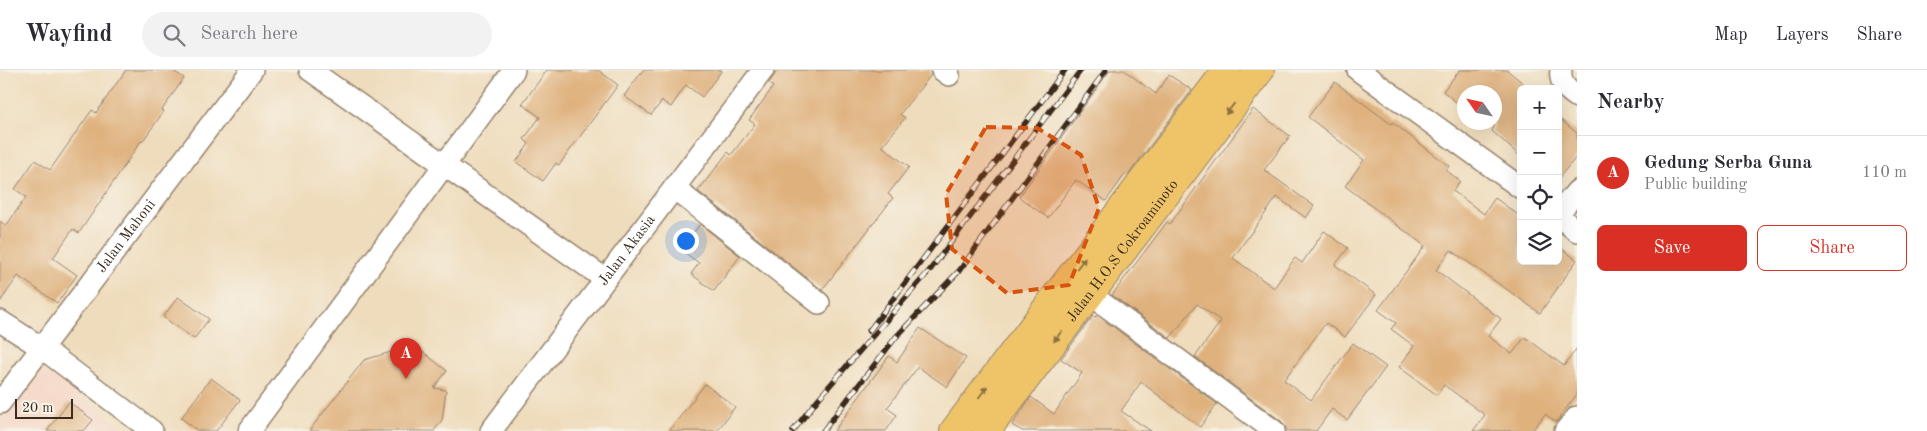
<!DOCTYPE html>
<html lang="en">
<head>
<meta charset="utf-8">
<style>
  :root { --surface:#fff; --page:#f2f2f3; --text:#2b2b33; --muted:#7c7c81; --line:#e1e1e2; --accent:#d93025 }
  body { margin:0; font-family:"Old Standard TT",serif; background:var(--page); color:var(--text) }
  .controls { position:absolute; right:15px; top:15px; display:grid; overflow:hidden; border-radius:8px; box-shadow:0 5px 20px #0002 }
  .controls button { width:45px; height:45px; display:grid; place-items:center; padding:0; border:0; border-bottom:1px solid var(--line); background:var(--surface); color:var(--text); font:25px sans-serif }
  .compass { position:absolute; left:1457px; top:15px; width:45px; height:45px; border-radius:50%; background:var(--surface); box-shadow:0 5px 20px #0002; rotate:304deg }
  .scale { position:absolute; left:15px; bottom:12px; width:58px; box-sizing:border-box; padding-left:5px; border:2px solid #3b2a1e; border-top:0; font-size:14px; line-height:18px; white-space:nowrap; color:#3b2a1e; -webkit-text-stroke:4px #f7f3e8; paint-order:stroke }
  .you { position:absolute; left:685px; top:170px; width:18px; height:18px; margin:-12px; border:4px solid #fff; border-radius:50%; background:#1a73e8; box-shadow:0 0 0 8px #1a73e833 }
  .badge { display:grid; place-items:center; width:32px; height:32px; border-radius:50%; background:var(--accent); color:#fff; font-size:16px; font-weight:700 }
  .pin { position:absolute; translate:-50% -41px; filter:drop-shadow(0 1px 2px #0008) }
  .pin::after { content:''; position:absolute; top:26px; width:18px; height:15px; background:inherit; clip-path:polygon(0 0,100% 0,50% 100%) }
  .list { margin:0; padding:0; list-style:none }
  h2 { display:flex; justify-content:space-between; align-items:center; height:65px; margin:0; padding:0 20px; font-size:21px }
  h2 small { font-size:16px; font-weight:400; color:var(--muted) }
  .list li { display:grid; grid-template-columns:32px 1fr auto; gap:15px; align-items:center; box-sizing:border-box; height:75px; padding:0 20px; border-top:1px solid var(--line) }
  .list b { display:block; font-size:19px; white-space:nowrap }
  .list p { margin:0; font-size:16px; white-space:nowrap; color:var(--muted) }
  .list em { font-size:16px; font-style:normal; color:var(--muted) }
  .actions { display:flex; gap:10px; padding:15px 20px }
  .actions a { flex:1; padding:11px 0; border:1px solid var(--accent); border-radius:8px; text-align:center; font-size:18px; color:var(--accent) }
  .actions .main { background:var(--accent); color:#fff }
  .icon { flex:none; width:28px; height:28px; fill:none; stroke:currentColor; stroke-width:2; stroke-linecap:round; stroke-linejoin:round }
  .map { position:relative; flex:none; width:1577px; height:361px; overflow:hidden }
  header { display:flex; align-items:center; gap:30px; box-sizing:border-box; height:70px; padding:0 25px; background:var(--surface); border-bottom:1px solid var(--line) }
  header strong { font-size:24px }
  nav { display:flex; gap:28px; margin-inline-start:auto; font-size:18px }
  .search { width:350px; height:45px; background:var(--page); display:flex; align-items:center; gap:12px; box-sizing:border-box; padding:0 18px; border-radius:28px; color:var(--muted); font-size:19px }
  main { display:flex }
  aside { flex:1; background:var(--surface) }
  .map>svg:first-child { display:block }
</style>
</head>
<body>
<header>
<strong>Wayfind</strong>
<div class="search"><svg class="icon" aria-label="search" viewBox="0 0 24 24"><circle cx="10" cy="10" r="6"/><path d="M15 15l6 6"/></svg>Search here</div>
<nav><a>Map</a><a>Layers</a><a>Share</a></nav>
</header>
<main>
<div class="map">
<svg width="1577" height="361" viewBox="0 0 1577 361">
  <rect width="100%" height="100%" fill="#f7f3e8"/>
  <filter id="ink" filterUnits="userSpaceOnUse"><feTurbulence type="fractalNoise" baseFrequency=".02" numOctaves="2"/><feDisplacementMap in="SourceGraphic" scale="10" xChannelSelector="R" yChannelSelector="G"/><feConvolveMatrix kernelMatrix="1 2 1 2 8 2 1 2 1" color-interpolation-filters="sRGB"/></filter>
  <filter id="wash" filterUnits="userSpaceOnUse"><feTurbulence type="fractalNoise" baseFrequency=".0096" numOctaves="4" result="noise"/><feDisplacementMap in="SourceGraphic" scale="20" xChannelSelector="R" yChannelSelector="G"/><feGaussianBlur stdDeviation="1.12" result="paint"/><feColorMatrix in="noise" values="0 0 0 0 0 0 0 0 0 0 0 0 0 0 0 0 0 1.4 0 .05"/><feComposite in="paint" operator="in"/></filter>
  <g filter="url(#wash)">
    <rect width="100%" height="100%" fill="#efdcbc"/>
    <path fill="#f5d3c1" d="M42,297L127,361H0V354Z"/>
    <g id="blocks">
      <path fill="#dfb17d" d="M126,0H172L184,8L162,40L164,41L142,72L141,71L79,163L73,159L53,188L77,205L57,233L18,206L0,232V151L6,156L26,127L15,119L35,90L50,100L92,40L96,43Z
        M547,0H598L618,15L559,95L556,93L543,111L516,92L529,74L524,69L540,47L522,34Z
        M643,0H722L702,27L686,15L671,37L662,31L651,45L624,26Z
        M778,0H930L931,5L900,44L905,48L882,76L909,97L888,124L893,128L822,220L698,121L728,82L731,85L755,54L749,50L773,17L769,13Z
        M1110,0H1124L1156,24L1169,5L1192,20L1128,105L1126,103L1106,131L1076,110L1048,148L1019,127Z
        M1460,0H1507L1530,19H1521V87L1492,61L1494,57V22H1464V39L1443,21Z
        M1335,12L1391,54L1392,52L1449,96L1446,100L1460,111L1453,121L1484,144L1495,128L1521,147V191H1558V176L1577,190L1540,243L1451,180L1436,200L1501,249L1488,266L1512,284L1525,267L1564,296L1577,278V324L1556,352L1545,344L1532,361H1473L1485,345L1444,315L1437,325L1399,297L1414,276L1391,259L1396,253L1378,240L1425,176L1345,116L1364,90L1308,47Z
        M1253,39L1290,66L1264,100L1314,136L1306,148L1277,127L1233,188L1274,218L1295,188L1302,193L1324,161L1348,178L1335,195L1376,225L1345,267L1326,253L1284,310L1311,330L1353,273L1386,297L1347,350L1332,339L1316,361H1288L1281,351L1195,287L1221,251L1197,234L1170,268L1112,225L1167,152L1170,154Z
        M1558,48L1577,63V86L1558,109Z
        M700,154L740,186L714,221L691,204L699,193L681,180Z
        M178,227L209,249L194,269L163,247Z
        M1097,245L1217,334L1200,357L1141,312L1121,341L1151,361H1022L1012,355L1031,327L1054,344L1082,303L1061,289L1093,246L1096,247Z
        M920,258L966,288L947,317L918,297L887,338L897,345L886,361H834L889,286L897,292Z
        M407,269L447,301L434,318L446,320L442,350L434,361H309L364,290L398,280Z
        M211,308L240,330L216,361H198L181,348Z
        M705,314L735,337L717,361H669Z
        M69,332L93,350L84,361H47Z"/>
    </g>
  </g>
  <g filter="url(#ink)">
    <use href="#blocks" fill-opacity="0" stroke="#95836d" stroke-width="1"/>
    <g fill="none" stroke-linecap="round" stroke-linejoin="round">
      <defs>
        <g id="minor">
          <path d="M310,0L605,209"/>
          <path d="M942,0L949,5"/>
          <path d="M1358,0L1521,118"/>
          <path d="M1561,0C1559,13 1567,20 1577,27"/>
          <path d="M674,118L819,233"/>
          <path d="M1558,144L1577,121"/>
          <path d="M1558,146L1577,161"/>
          <path d="M1090,224L1274,361"/>
          <path d="M0,251L42,278L152,361"/>
          <path id="s1" d="M0,333L252,0"/>
          <path d="M249,361L514,0"/>
          <path id="s2" d="M491,361L763,0"/>
          <path d="M1565,361L1577,347"/>
        </g>
        <g id="major">
          <path d="M954,361L1227,0"/>
          <path id="s3" d="M986,361L1260,0"/>
        </g>
      </defs>
      <use href="#minor" stroke="#95836d" stroke-width="24"/>
      <use href="#major" stroke="#95836d" stroke-width="30"/>
      <use href="#minor" stroke="#fff" stroke-width="21"/>
      <use href="#major" stroke="#efc469" stroke-width="28"/>
      <defs>
        <path id="rail" d="M869,261L1065,0
          M793,361L818,329L930,200L1081,0
          M823,361L896,267L959,201L1106,0"/>
      </defs>
      <use href="#rail" stroke="#3b2a1e" stroke-width="5.5"/>
      <use href="#rail" stroke="#f7f3e8" stroke-width="4" stroke-dasharray="11" stroke-linecap="butt"/>
    </g>
    <defs><path id="oneway-solid" d="M-6-.8H1V-3.2L6.5 0L1 3.2V.8H-6Z" transform="scale(1.25)"/></defs>
    <g fill="#8c6f40">
      <use href="#oneway-solid" transform="translate(1230 39) rotate(127)"/>
      <use href="#oneway-solid" transform="translate(1081 193) rotate(-53)"/>
      <use href="#oneway-solid" transform="translate(1058 266) rotate(127)"/>
      <use href="#oneway-solid" transform="translate(983 322) rotate(-53)"/>
    </g>
  </g>
  <path fill="#d7540e" fill-opacity="0.2" stroke="#d7540e" stroke-width="4" stroke-dasharray="10 6" stroke-linejoin="round" d="M986,57L1037,58L1081,85L1099,138L1069,215L1007,223L952,179L946,124Z"/>
  <g text-anchor="middle" dominant-baseline="central" stroke-width="4.5" stroke-linejoin="round" paint-order="stroke">
    <g font-size="15" fill="#3b2a1e" stroke="#f7f3e8">
      <text stroke="none"><textPath href="#s1" startOffset="209">Jalan Mahoni</textPath></text>
      <text stroke="none"><textPath href="#s2" startOffset="226">Jalan Akasia</textPath></text>
      <text stroke="none"><textPath href="#s3" startOffset="226">Jalan H.O.S Cokroaminoto</textPath></text>
    </g>
  </g>
</svg>
<div class="controls">
<button>+</button>
<button>−</button>
<button><svg class="icon" aria-label="locate" viewBox="0 0 24 24"><circle cx="12" cy="12" r="6"/><path d="M12 2v4M12 18v4M2 12h4M18 12h4"/></svg></button>
<button><svg class="icon" aria-label="layers" viewBox="0 0 24 24"><path d="M12 4l9 5-9 5-9-5zM3 14l9 5 9-5"/></svg></button>
</div>
<svg class="compass" viewBox="-18 -18 36 36"><path d="M0-13l5 13h-10z" fill="#e53935"/><path d="M0 13l5-13h-10z" fill="#7c7c81"/></svg>
<div class="scale">20 m</div>
<div class="you"></div>
<div class="pin badge" style="left:406px;top:309px">A</div>
</div>
<aside>
<h2>Nearby<small></small></h2>
<ul class="list">
<li><span class="badge">A</span><div><b>Gedung Serba Guna</b><p>Public building</p></div><em>110 m</em></li>
</ul>
<div class="actions"><a class="main">Save</a><a>Share</a></div>
</aside>
</main>
</body>
</html>
